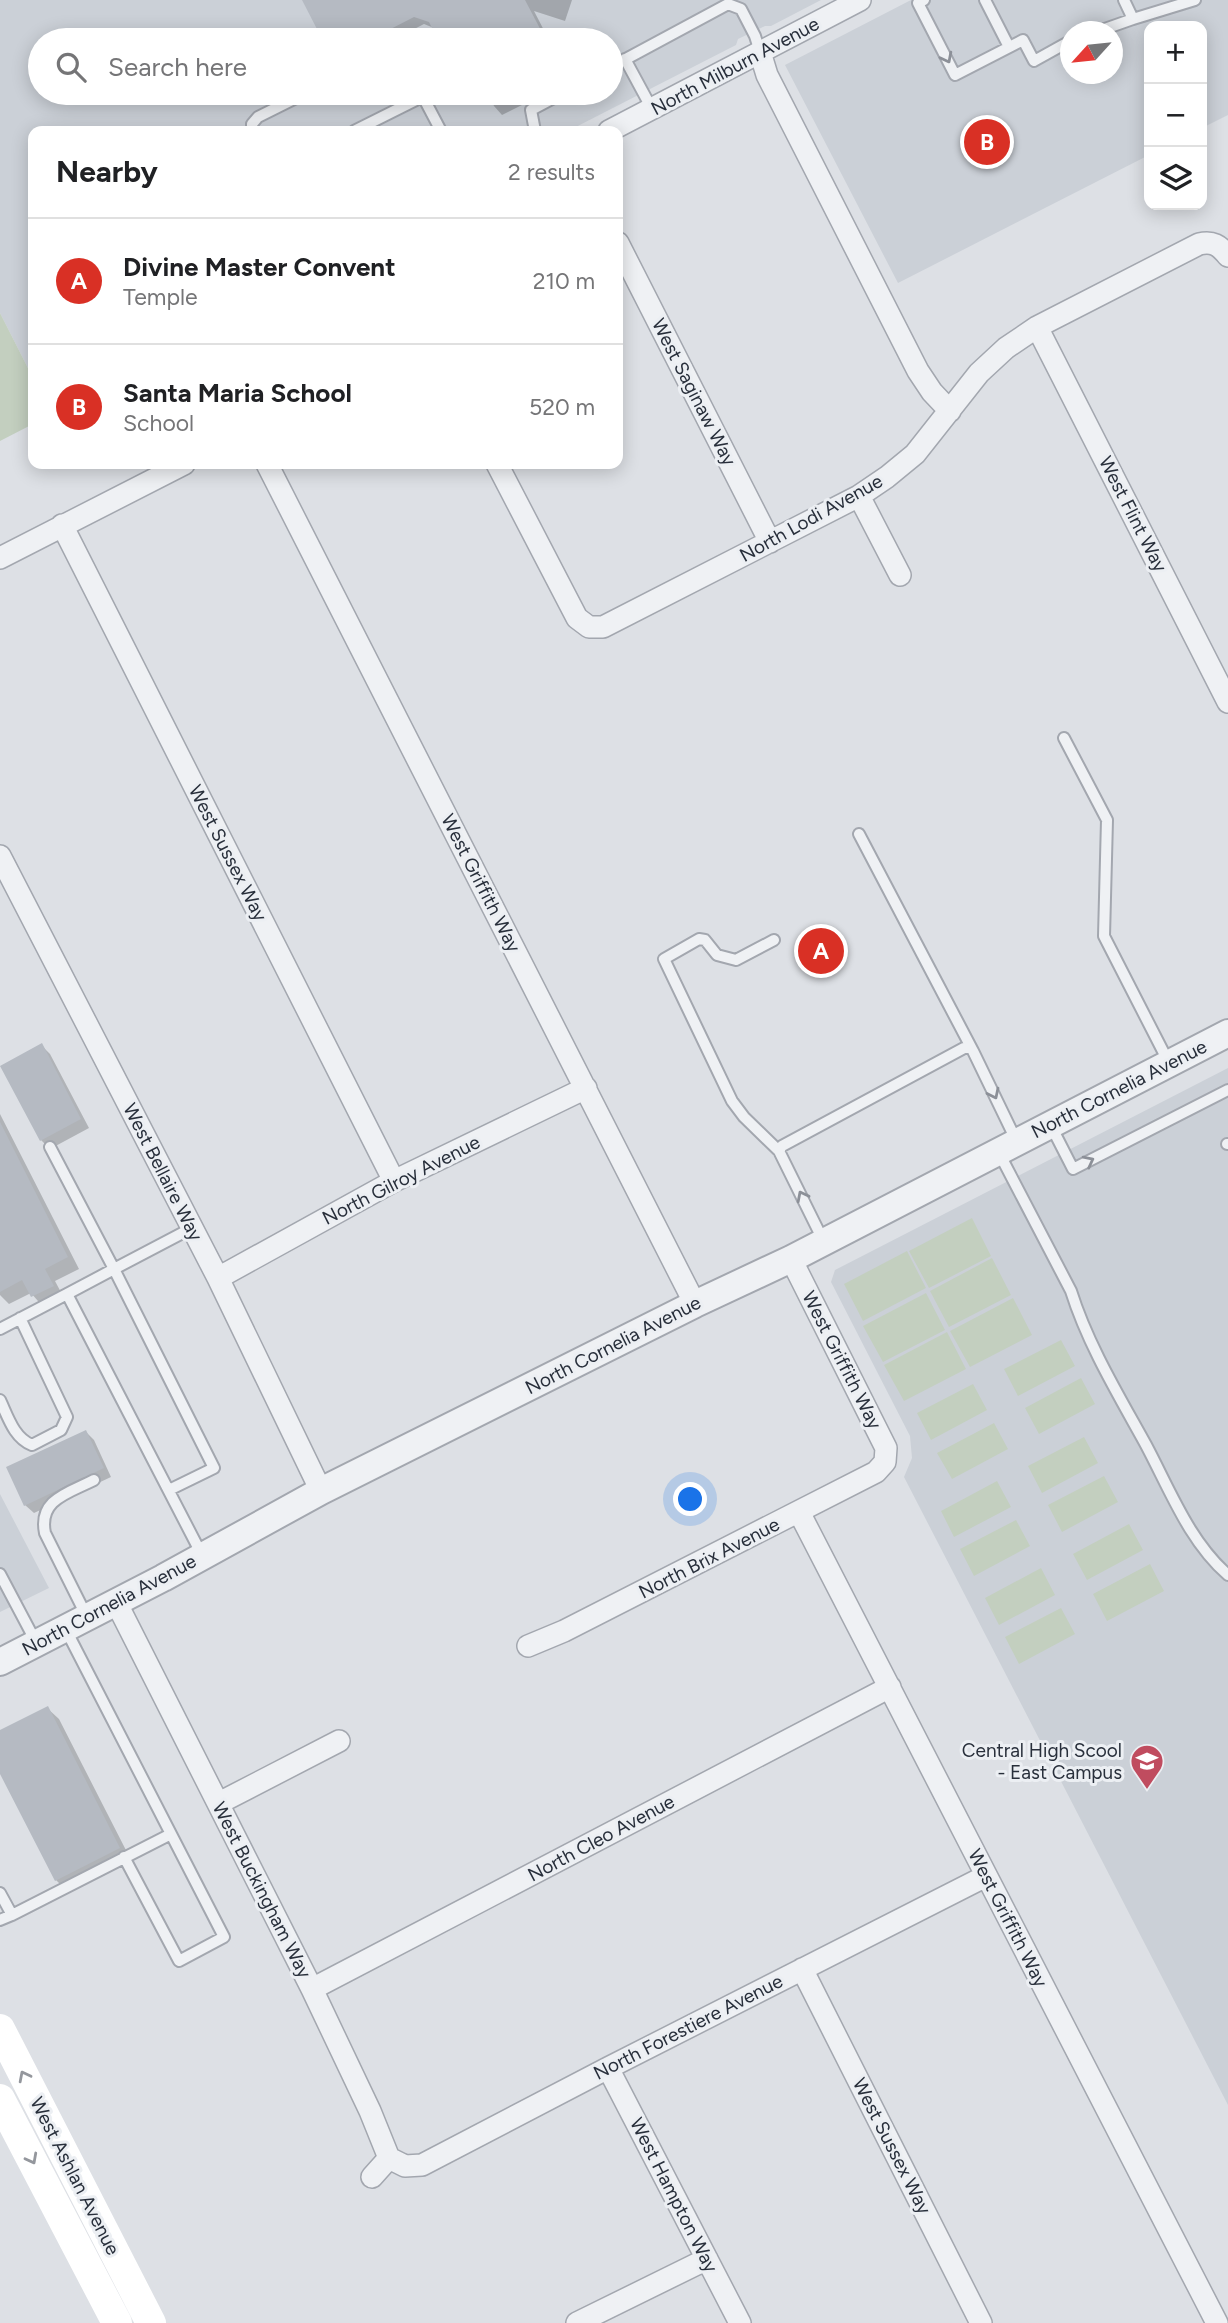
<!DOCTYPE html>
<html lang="en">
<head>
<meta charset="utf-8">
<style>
  :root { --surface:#fff; --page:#f2f2f2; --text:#202124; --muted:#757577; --line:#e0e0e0; --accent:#d93025 }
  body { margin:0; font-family:Figtree,sans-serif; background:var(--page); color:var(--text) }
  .controls { position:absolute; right:21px; top:21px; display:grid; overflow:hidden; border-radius:14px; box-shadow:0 4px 18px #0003 }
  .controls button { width:63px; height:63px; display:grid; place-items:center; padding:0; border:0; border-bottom:2px solid var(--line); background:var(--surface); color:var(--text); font:35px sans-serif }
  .compass { position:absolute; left:1060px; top:21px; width:63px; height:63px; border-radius:50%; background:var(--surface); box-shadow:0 4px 18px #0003; rotate:243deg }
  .you { position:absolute; left:691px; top:1500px; width:24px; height:24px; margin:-18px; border:5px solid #fff; border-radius:50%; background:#1a73e8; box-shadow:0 0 0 10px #1a73e833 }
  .badge { display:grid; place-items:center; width:46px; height:46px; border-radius:50%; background:var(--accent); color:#fff; font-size:23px; font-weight:700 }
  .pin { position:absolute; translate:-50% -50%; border:4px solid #fff; box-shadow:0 2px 7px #0006 }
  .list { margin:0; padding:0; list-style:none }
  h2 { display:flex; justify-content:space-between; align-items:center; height:91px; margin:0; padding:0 28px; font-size:30px }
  h2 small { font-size:23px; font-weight:400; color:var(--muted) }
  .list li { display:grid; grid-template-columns:46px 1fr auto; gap:21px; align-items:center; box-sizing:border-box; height:126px; padding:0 28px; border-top:2px solid var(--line) }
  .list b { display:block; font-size:26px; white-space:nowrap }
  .list p { margin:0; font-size:23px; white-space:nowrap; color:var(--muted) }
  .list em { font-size:23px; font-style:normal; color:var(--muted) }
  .icon { flex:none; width:38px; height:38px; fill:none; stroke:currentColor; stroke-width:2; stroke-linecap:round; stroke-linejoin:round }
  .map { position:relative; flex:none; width:1228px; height:2323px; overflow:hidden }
  .search { position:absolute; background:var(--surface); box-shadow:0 4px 18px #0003; left:28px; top:28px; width:595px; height:77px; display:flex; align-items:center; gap:18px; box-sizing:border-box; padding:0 24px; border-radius:38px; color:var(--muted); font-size:26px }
  .panel { position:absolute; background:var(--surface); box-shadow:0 4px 18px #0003; left:28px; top:126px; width:595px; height:343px; border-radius:14px }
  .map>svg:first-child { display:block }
</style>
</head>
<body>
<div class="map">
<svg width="1228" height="2323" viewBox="0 0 1228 2323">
  <rect width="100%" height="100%" fill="#dde0e5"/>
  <path fill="#cbd0d7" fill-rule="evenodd" d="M0,0H821L771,26H765L738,39L736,45L568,131H33V378L0,313ZM40,40H611V93H40Z
    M911,0H1228V115L1202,128V26H1149V155L898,283L785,65ZM1070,32H1112V74H1070Z
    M1228,1068V2105L904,1477L912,1458L910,1436L831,1282L835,1270Z
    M0,1494L49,1588L0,1612Z"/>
  <path fill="#c3cfbf" d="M0,313L33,378V424L0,441Z
    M972,1218L991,1256L929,1288L909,1251Z
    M907,1251L926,1288L863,1321L844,1284Z
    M992,1258L1011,1295L949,1327L930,1291Z
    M926,1293L945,1330L883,1362L863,1326Z
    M1013,1298L1032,1335L970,1367L950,1331Z
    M947,1332L966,1369L904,1401L884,1365Z
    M1061,1340L1075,1366L1018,1396L1004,1369Z
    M1081,1378L1095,1404L1039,1434L1025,1408Z
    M973,1384L987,1410L931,1440L917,1413Z
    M994,1423L1008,1449L952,1479L937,1453Z
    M1084,1437L1098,1463L1042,1493L1028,1466Z
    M1104,1476L1118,1502L1062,1532L1048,1505Z
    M997,1481L1011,1507L954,1537L941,1511Z
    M1016,1520L1030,1546L974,1576L960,1549Z
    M1129,1524L1143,1550L1087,1580L1073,1554Z
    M1150,1564L1164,1591L1107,1621L1093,1594Z
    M1041,1568L1055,1595L999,1625L985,1598Z
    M1061,1608L1075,1634L1019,1664L1005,1637Z"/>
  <path fill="#0003" d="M314,0H572L565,21L534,11L549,40H440L434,28L424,24L393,40H380L377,37L371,40H329L321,32L306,4Z
    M487,93H554L539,101L536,98L502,115L494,106Z
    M42,1046L50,1054L89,1128L50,1149L41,1140Z
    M0,1114L79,1269L55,1281L64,1298L44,1308L31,1293L9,1304L0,1295Z
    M86,1432L94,1440L111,1477L34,1513L25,1505Z
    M47,1708L59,1719L131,1860L68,1892L56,1880L0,1770V1732Z"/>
  <path fill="#b5bac2" d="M302,0H525L546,40H438L429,22L414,17L375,37L370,28L346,40H332L327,30L319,33Z
    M42,1043L81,1119L40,1141L0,1066Z
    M0,1122L68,1257L45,1269L54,1286L31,1297L22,1280L0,1292Z
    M86,1430L104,1468L24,1506L6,1467Z
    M48,1706L120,1848L55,1881L0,1774V1730Z"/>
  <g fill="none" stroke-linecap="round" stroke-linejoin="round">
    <defs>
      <path id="service" d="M924,0L918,3L955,75L1023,40L1034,61L1070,41
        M985,0L1009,47
        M1124,0L1133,19L1195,0
        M1096,32L1133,19
        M625,59L652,109
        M611,67L728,4L741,9L755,36L760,52
        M421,93L441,131
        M252,131V124L258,117L306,93
        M354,131L424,96
        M535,131L531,110L563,93
        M1064,738L1107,820L1104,936L1169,1063
        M859,834L973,1051L1017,1142
        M774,940L736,960L717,955L705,940L699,939L664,959L732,1101L744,1117L779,1151L824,1242
        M1050,1124L1073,1169L1228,1090
        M1227,1144H1228
        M50,1147L114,1269L192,1228
        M779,1151L782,1146L964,1048H969
        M998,1151L1071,1291C1088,1345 1119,1396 1146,1445C1170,1490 1189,1541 1228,1575
        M0,1329L67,1294
        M0,1400C8,1417 14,1438 32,1445L61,1430L67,1417L20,1318
        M169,1490L214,1468L114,1269L67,1294L203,1557
        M0,1574L37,1644
        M87,1617L45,1533C38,1499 69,1493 94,1480
        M124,1857L179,1961L224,1937L171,1834
        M0,1893L12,1915L0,1920
        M12,1915L171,1834L65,1628"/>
      <path id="minor" d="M760,52L767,75L918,371L932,392L950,411
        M609,131L860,0
        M618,243L770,542
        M1037,327L1228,702
        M267,464L695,1304
        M497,464L577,618L589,627H603L859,496L887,477L915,454L979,373L1006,348L1037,327L1199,244C1213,241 1219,245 1228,256
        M859,496L900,575
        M62,525L394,1181
        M0,558L184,464
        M0,856L218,1278L321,1491
        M218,1278L394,1181L586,1088
        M799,1512L1217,2323
        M116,1602L312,1989L370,2111L389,2158L372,2177
        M528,1646L564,1631L876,1472L885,1462L886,1448L791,1259
        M219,1803L339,1741
        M802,1969L981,2323
        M312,1989L890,1687
        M608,2068L740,2323
        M389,2158L405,2166L422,2165L608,2068L986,1876
        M577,2323L707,2259"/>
      <path id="tertiary" d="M0,1662L163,1578L321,1491L695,1304L791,1259L1228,1033"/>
    </defs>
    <use href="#service" stroke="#a3a7af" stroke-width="14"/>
    <use href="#minor" stroke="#a3a7af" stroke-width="24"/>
    <use href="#tertiary" stroke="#a3a7af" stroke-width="30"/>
    <use href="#service" stroke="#eff1f4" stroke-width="10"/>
    <use href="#minor" stroke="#eff1f4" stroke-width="21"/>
    <use href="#tertiary" stroke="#eff1f4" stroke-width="26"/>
    <path stroke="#fff" stroke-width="30" d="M0,2029L151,2323
      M0,2099L117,2323"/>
  </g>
  <defs><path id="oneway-chevron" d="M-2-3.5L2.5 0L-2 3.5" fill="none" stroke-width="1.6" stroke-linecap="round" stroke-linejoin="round" transform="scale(1.75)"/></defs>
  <g stroke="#8c9098">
    <use href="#oneway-chevron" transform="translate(947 58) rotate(63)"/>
    <use href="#oneway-chevron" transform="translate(994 1094) rotate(64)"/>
    <use href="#oneway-chevron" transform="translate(1089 1161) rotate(-27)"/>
    <use href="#oneway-chevron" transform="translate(802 1196) rotate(-117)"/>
  </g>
  <g stroke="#94979d">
    <use href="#oneway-chevron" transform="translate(24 2076) rotate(-117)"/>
    <use href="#oneway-chevron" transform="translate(32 2159) rotate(62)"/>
  </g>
  <defs>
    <symbol id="school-pin" viewBox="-11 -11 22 30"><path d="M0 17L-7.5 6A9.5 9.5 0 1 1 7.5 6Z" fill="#c04c5f" stroke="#eceff3"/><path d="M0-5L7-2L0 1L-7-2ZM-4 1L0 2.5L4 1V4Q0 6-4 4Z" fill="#fff"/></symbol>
  </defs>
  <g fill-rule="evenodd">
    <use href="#school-pin" x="1128" y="1742" width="38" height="52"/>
  </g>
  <g text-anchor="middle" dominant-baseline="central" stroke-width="6" stroke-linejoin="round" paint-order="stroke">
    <g font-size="19" fill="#282f3b" stroke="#eceff3">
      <text transform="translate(735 66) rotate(-28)">North Milburn Avenue</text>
      <text transform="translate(694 392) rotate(63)">West Saginaw Way</text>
      <text transform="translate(1133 514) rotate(63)">West Flint Way</text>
      <text transform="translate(811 518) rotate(-29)">North Lodi Avenue</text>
      <text transform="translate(228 853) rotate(63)">West Sussex Way</text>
      <text transform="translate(481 883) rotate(63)">West Griffith Way</text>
      <text transform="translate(1119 1089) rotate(-27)">North Cornelia Avenue</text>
      <text transform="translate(163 1172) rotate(63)">West Bellaire Way</text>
      <text transform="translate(401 1180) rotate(-27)">North Gilroy Avenue</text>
      <text transform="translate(613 1345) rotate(-27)">North Cornelia Avenue</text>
      <text transform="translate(842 1360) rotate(63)">West Griffith Way</text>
      <text transform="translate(709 1558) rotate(-27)">North Brix Avenue</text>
      <text transform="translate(109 1605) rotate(-28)">North Cornelia Avenue</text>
      <text transform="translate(601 1838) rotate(-28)">North Cleo Avenue</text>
      <text transform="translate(262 1890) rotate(63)">West Buckingham Way</text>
      <text transform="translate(1008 1918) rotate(63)">West Griffith Way</text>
      <text transform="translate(688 2027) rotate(-27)">North Forestiere Avenue</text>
      <text transform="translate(892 2146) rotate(63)">West Sussex Way</text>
      <text transform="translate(75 2176) rotate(63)">West Ashlan Avenue</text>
      <text transform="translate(674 2195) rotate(63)">West Hampton Way</text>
    </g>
    <g font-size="19" fill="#282f3b" stroke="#eceff3" text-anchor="end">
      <text x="1122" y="1750">Central High Scool<tspan x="1122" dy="22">- East Campus</tspan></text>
    </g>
  </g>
</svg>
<div class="controls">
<button>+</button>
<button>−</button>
<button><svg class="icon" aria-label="layers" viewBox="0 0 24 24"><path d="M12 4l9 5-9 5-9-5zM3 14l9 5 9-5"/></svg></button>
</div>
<svg class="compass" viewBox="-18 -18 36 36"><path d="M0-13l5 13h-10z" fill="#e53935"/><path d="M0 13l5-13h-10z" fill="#757577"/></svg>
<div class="you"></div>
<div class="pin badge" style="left:821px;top:951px">A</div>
<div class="pin badge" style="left:987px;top:142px">B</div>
<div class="search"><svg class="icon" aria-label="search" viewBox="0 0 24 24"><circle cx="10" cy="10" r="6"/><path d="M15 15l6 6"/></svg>Search here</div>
<section class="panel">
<h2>Nearby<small>2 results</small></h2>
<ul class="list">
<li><span class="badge">A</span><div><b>Divine Master Convent</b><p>Temple</p></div><em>210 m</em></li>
<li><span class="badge">B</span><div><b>Santa Maria School</b><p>School</p></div><em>520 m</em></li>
</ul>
</section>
</div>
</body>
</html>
